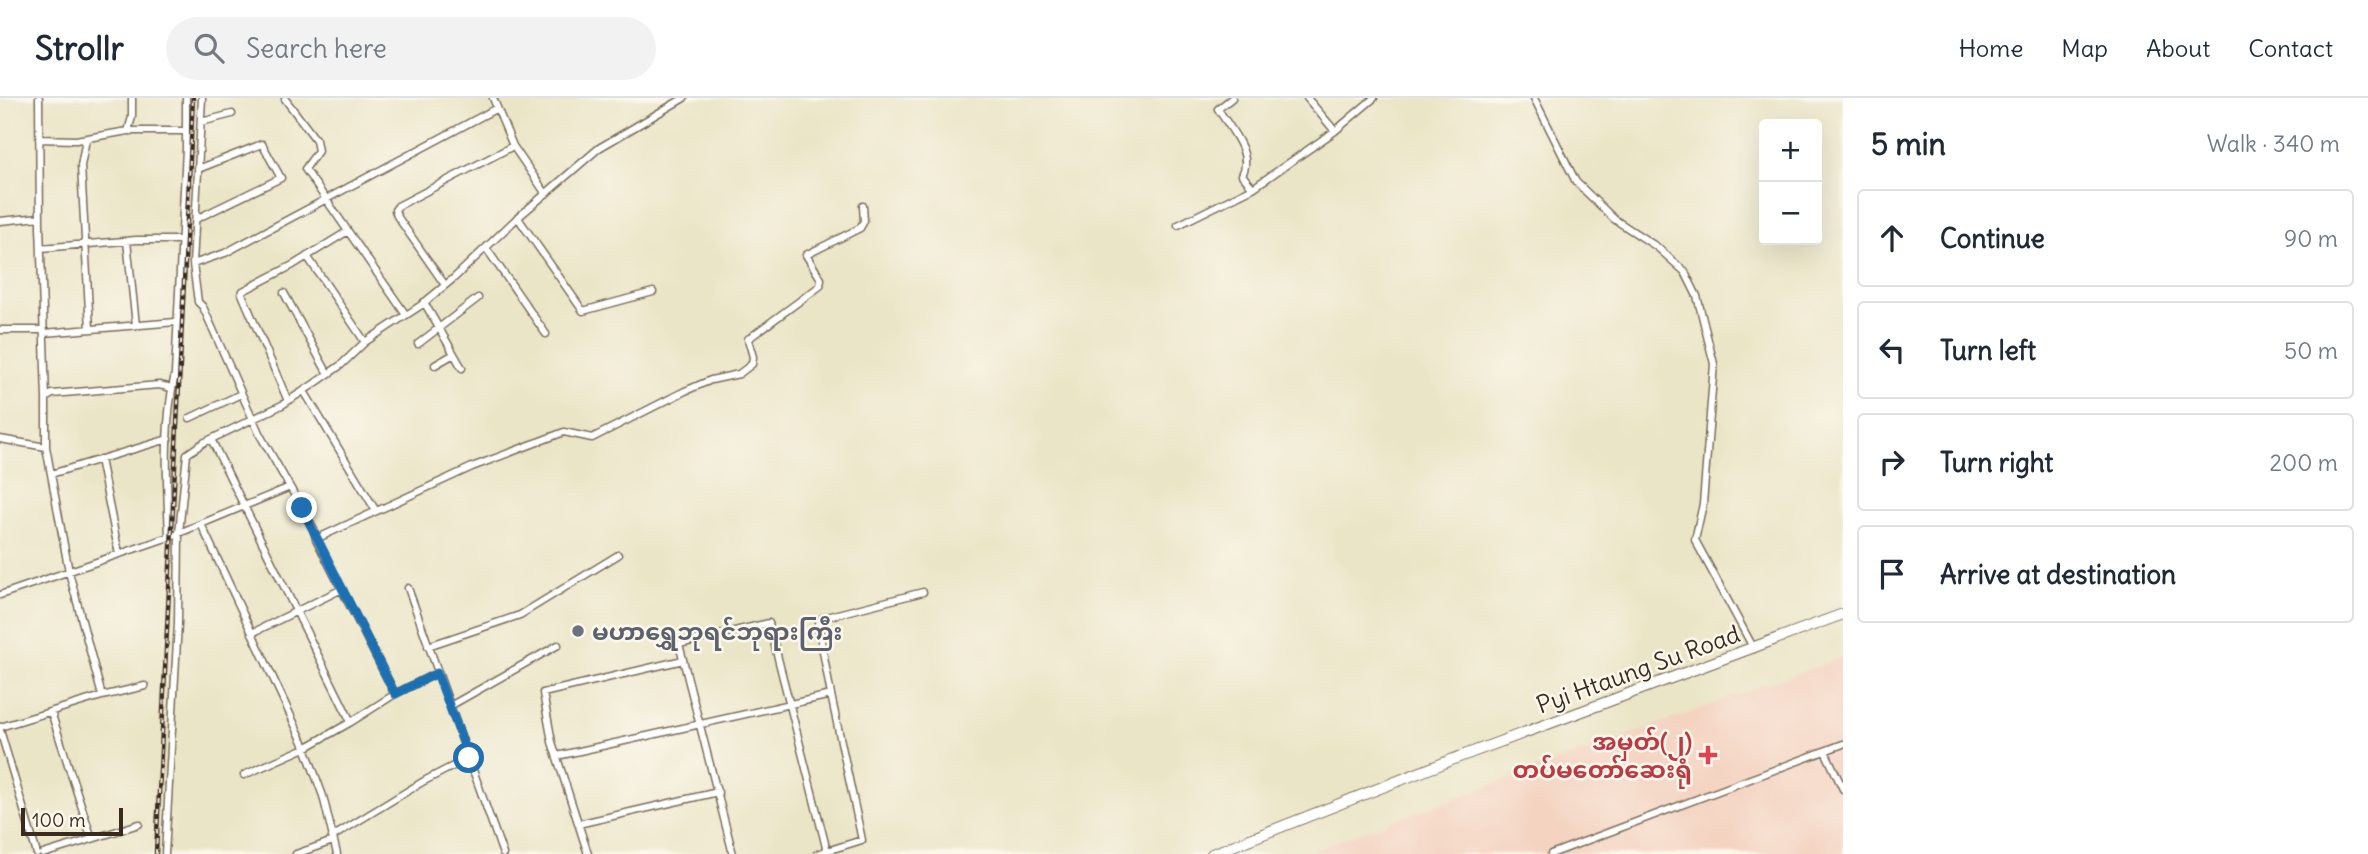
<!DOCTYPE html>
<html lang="en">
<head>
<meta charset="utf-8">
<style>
  :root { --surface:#fff; --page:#f2f2f3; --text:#1f2937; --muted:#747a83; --line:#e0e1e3 }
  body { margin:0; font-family:Delius,"Noto Sans Myanmar",sans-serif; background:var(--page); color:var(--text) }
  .controls { position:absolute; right:21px; top:21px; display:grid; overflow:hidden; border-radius:7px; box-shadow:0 7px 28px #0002 }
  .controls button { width:63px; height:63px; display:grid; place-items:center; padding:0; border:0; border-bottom:2px solid var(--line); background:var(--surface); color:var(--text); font:35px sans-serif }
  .scale { position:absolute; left:21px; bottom:18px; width:102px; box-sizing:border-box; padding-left:7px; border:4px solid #3b2a1e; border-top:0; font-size:19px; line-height:24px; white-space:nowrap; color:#3b2a1e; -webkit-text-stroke:5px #fbf7ec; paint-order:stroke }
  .stop { position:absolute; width:21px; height:21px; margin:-16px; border:5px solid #1f6fb2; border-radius:50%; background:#fff }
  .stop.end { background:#1f6fb2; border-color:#fff; box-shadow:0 2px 7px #0008 }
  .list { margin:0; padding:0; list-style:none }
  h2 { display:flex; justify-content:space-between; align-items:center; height:91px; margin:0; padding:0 28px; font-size:30px }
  h2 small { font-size:23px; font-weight:400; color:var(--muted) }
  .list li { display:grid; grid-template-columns:46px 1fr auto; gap:21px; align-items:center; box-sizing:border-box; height:98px; margin:0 14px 14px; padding:0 14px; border:2px solid var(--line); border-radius:7px }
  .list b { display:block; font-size:26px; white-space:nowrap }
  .list em { font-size:23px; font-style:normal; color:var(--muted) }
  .icon { flex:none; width:38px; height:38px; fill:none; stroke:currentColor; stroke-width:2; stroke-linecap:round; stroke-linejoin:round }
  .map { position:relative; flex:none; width:1843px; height:756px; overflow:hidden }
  header { display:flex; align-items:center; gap:42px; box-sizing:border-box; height:98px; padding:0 35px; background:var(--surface); border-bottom:2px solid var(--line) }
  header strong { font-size:33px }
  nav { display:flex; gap:38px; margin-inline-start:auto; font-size:24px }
  .search { width:490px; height:63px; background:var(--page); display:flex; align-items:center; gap:18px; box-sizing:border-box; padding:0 24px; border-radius:38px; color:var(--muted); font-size:26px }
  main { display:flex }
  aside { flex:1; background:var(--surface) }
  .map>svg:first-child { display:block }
</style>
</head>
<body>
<header>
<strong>Strollr</strong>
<div class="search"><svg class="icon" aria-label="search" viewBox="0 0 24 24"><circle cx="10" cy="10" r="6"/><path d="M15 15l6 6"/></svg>Search here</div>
<nav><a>Home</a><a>Map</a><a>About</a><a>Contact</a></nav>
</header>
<main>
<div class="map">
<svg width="1843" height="756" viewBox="0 0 1843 756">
  <rect width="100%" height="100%" fill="#fbf7ec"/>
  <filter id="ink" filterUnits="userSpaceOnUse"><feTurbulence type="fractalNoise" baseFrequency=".0143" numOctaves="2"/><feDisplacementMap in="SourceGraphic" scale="14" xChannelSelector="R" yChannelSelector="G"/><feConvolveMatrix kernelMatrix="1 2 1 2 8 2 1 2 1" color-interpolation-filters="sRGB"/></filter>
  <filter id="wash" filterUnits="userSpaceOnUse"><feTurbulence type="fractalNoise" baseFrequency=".00686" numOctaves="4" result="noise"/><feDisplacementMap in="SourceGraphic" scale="28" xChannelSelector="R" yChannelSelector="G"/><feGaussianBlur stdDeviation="1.57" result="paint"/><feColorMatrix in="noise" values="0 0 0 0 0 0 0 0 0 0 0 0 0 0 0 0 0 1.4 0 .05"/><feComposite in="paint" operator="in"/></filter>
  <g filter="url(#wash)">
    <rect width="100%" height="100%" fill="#ebe5c7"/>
    <path fill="#f4d3c1" d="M1843,559V756H1302Z"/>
  </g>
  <g filter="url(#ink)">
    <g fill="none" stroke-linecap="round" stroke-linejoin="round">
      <defs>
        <path id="minor" d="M39,0L40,128L46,300
          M202,0L193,166L198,204L203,209L260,337L314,431L316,441L395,596
          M493,0L513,48L546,96
          M1232,0L1218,11C1229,29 1254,56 1242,77L1253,90
          M1307,0L1335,33
          M1534,0L1576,84L1614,121L1657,149L1685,174L1697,198L1714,266L1703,406L1695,442L1754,551
          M285,1L316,42L318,53L305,71L406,217
          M201,24L232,16
          M128,33L132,19V0
          M39,41L76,42L128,33H186
          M86,41L81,68L90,231
          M518,120L583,213L653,194
          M196,121L281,80L262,46L198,71
          M0,123L40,119
          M1178,127L1253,90L1335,33L1374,0
          M127,143L136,227
          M41,150L136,142H182
          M486,150L546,236
          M307,158L365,244
          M193,166L225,155L497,10
          M445,187L397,118L395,112L398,108L513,48
          M284,195L328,276
          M424,204L462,270
          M0,232H43
          M44,235L176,224
          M418,246L478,200
          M435,267L454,256
          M304,293L376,413
          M288,303L242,196L243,193L293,167L348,133
          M190,320L241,296
          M0,341L46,349
          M211,341L351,624
          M100,361L119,456
          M51,376L168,341
          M201,426L303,644L323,698L337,756
          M169,439C167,385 163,329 175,276L186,50V0
          M316,441L472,369L564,334L592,340L685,293L711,282L739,276L752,266L753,259L748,241L820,188L821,181L806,157L860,130L864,123L863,108
          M408,490L503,756
          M0,497L172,438L290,389
          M252,535L342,491
          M428,548L520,517L618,457
          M102,598L69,474L46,349V300L52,296L159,287L172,290
          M450,608L558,547
          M0,629L102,598L145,588
          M0,632L37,756
          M1825,653L1843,691
          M557,658L831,597
          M244,677L305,650L351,624L395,596L437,575
          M578,726L718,694
          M332,739L424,683L469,660
          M92,741L139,726
          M43,756L92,741L51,614
          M165,756L178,525L179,435L187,356L203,345L282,307L314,286L341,267L365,244L420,208L454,180L515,122L599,50L684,0
          M296,756L333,743
          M588,756L552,644L543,595L683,562
          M733,756L679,546L769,525L827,753
          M817,756L862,742L831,597L818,526L822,520L923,494
          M1551,756L1843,646"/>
        <path id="trunk" d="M1212,756L1459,659L1843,516"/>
      </defs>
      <use href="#minor" stroke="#796b59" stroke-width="9"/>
      <use href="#trunk" stroke="#796b59" stroke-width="12"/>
      <use href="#minor" stroke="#fff" stroke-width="6"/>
      <use href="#trunk" stroke="#fff" stroke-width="10"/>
      <defs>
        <path id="rail" d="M156,756L193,0"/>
      </defs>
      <use href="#rail" stroke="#3b2a1e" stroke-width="4.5"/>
      <use href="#rail" stroke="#fbf7ec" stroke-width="2" stroke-dasharray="5" stroke-linecap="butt"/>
    </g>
  </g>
  <g fill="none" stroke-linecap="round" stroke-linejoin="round" filter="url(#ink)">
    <path stroke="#1f6fb2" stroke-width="9" d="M302,410L395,596L437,575L469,660"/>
  </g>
  <circle fill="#6b7280" stroke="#fbf7ec" stroke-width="2.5" cx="578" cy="533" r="7"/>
  <path fill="#e0444e" stroke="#fbf7ec" stroke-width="2.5" d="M1704.5 646.5h7v7h7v7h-7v7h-7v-7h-7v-7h7z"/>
  <g text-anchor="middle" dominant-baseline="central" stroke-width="5" stroke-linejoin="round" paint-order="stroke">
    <g font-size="24" font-weight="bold" fill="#5b616d" stroke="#fbf7ec" text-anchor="start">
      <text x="592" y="533">မဟာရွှေဘုရင်ဘုရားကြီး</text>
    </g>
    <g font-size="24" fill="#3b2a1e" stroke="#fbf7ec">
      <text transform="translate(1638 571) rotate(-20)">Pyi Htaung Su Road</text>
    </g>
    <g font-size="24" font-weight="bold" fill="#be3a42" stroke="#fbf7ec" text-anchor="end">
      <text x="1692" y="643">အမှတ်(၂)<tspan x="1692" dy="28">တပ်မတော်ဆေးရုံ</tspan></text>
    </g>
  </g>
</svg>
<div class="controls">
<button>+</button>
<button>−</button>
</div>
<div class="scale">100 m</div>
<div class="stop" style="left:469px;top:660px"></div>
<div class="stop end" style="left:302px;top:410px"></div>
</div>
<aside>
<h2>5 min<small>Walk · 340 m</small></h2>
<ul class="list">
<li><svg class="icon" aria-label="ahead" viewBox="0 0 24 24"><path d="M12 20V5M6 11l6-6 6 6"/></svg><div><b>Continue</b></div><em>90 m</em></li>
<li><svg class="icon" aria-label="left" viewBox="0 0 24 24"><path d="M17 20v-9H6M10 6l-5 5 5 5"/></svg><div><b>Turn left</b></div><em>50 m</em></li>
<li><svg class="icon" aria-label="right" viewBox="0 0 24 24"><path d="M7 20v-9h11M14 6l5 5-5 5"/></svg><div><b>Turn right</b></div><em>200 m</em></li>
<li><svg class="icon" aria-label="arrive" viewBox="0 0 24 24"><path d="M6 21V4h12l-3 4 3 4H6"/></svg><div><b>Arrive at destination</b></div></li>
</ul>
</aside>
</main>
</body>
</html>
